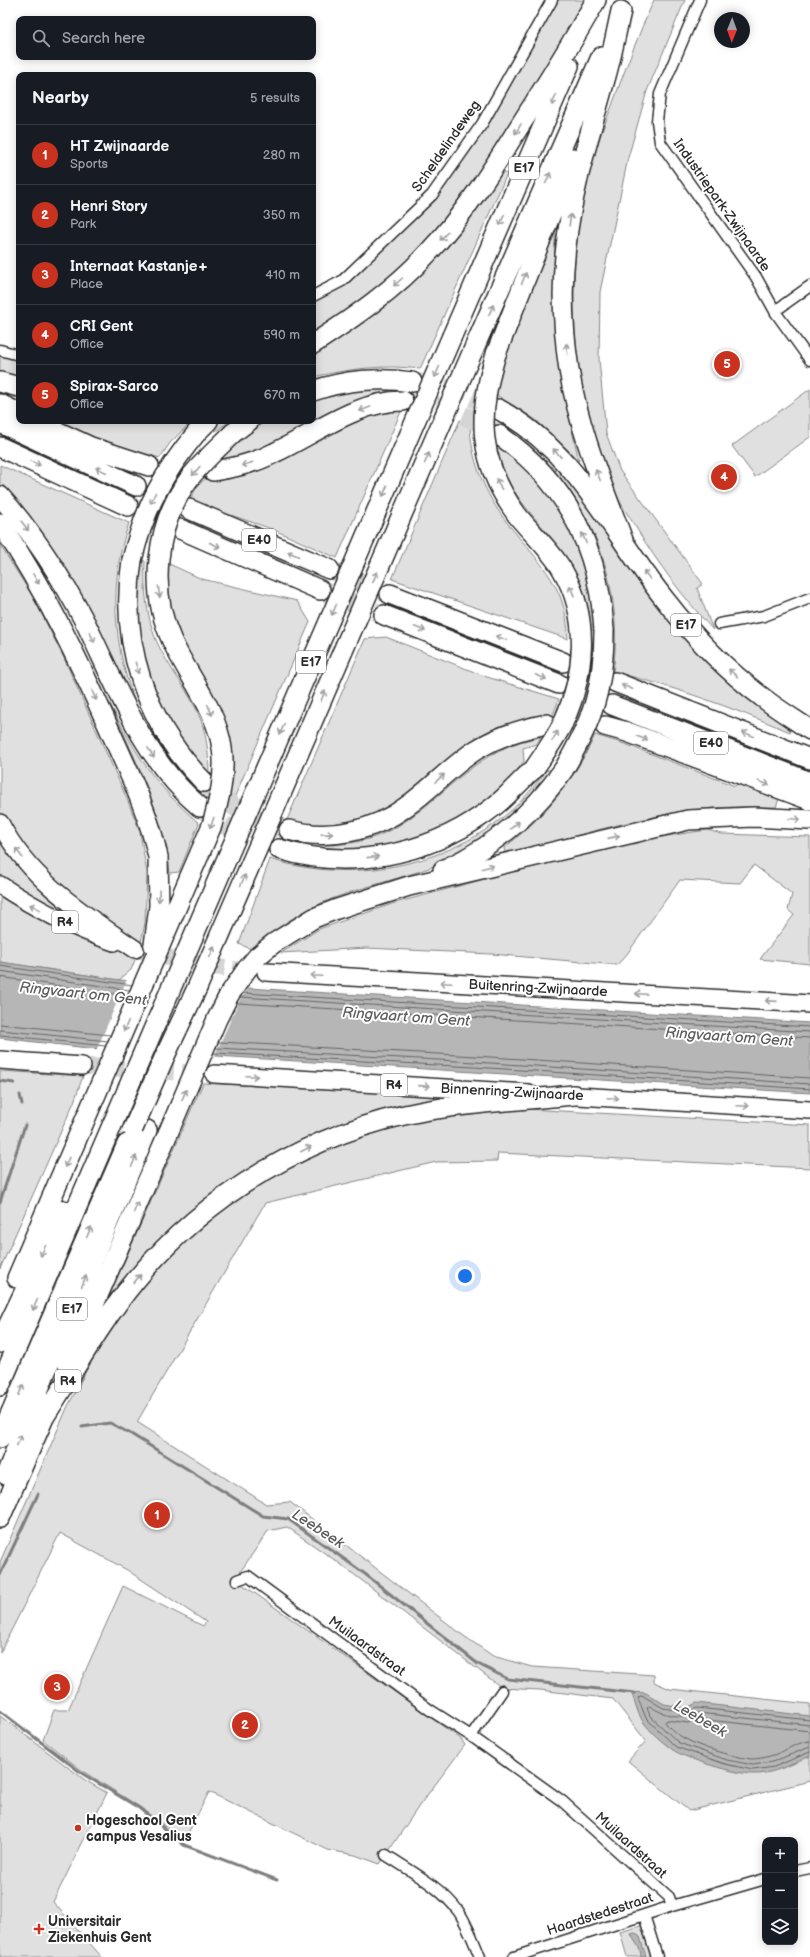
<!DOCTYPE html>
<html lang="en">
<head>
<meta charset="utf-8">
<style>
  :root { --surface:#171b24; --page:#242831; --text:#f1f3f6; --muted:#9ea1a6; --line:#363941; --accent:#c8321e }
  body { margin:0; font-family:"Balsamiq Sans",sans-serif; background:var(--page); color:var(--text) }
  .controls { position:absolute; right:12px; bottom:12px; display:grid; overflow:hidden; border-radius:8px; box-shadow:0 2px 10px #0003 }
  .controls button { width:36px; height:36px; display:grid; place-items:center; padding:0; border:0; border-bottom:1px solid var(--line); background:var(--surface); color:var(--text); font:20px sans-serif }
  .compass { position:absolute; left:714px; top:12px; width:36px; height:36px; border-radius:50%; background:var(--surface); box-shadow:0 2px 10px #0003; rotate:181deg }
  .you { position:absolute; left:465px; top:1276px; width:14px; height:14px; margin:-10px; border:3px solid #fff; border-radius:50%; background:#1a73e8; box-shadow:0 0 0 6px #1a73e833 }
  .badge { display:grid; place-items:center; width:26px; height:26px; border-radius:50%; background:var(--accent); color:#fff; font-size:13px; font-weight:700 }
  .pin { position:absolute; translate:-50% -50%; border:2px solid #fff; box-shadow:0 1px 4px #0006 }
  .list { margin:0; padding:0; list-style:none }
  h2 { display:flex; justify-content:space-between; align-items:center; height:52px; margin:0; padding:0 16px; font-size:17px }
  h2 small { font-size:13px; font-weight:400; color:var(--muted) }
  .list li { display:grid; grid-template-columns:26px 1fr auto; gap:12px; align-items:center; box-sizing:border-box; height:60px; padding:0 16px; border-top:1px solid var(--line) }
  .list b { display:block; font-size:15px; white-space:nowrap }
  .list p { margin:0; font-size:13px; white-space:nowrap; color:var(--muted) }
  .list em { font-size:13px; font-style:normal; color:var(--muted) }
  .icon { flex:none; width:22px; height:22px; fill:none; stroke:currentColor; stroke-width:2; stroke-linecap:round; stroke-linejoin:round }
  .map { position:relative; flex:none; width:810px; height:1957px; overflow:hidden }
  .search { position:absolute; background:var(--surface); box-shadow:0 2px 10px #0003; left:16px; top:16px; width:300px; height:44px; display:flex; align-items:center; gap:10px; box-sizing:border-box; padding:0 14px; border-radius:8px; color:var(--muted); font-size:15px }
  .panel { position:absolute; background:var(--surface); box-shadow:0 2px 10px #0003; left:16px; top:72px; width:300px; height:352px; border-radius:8px }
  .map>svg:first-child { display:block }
</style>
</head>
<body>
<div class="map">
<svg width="810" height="1957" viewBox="0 0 810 1957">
  <rect width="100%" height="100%" fill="#fff"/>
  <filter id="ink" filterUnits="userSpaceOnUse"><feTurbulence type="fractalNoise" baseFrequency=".025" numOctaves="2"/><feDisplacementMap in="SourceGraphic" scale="8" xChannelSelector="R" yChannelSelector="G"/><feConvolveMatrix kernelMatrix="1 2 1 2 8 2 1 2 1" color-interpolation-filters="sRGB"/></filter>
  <g filter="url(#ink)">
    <path fill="#e0e0e0" stroke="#868686" d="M558,0H586C563,40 538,80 514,119C464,197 423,258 346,311C335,318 324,326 313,333V301L345,285L436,198L486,127Z
      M654,0H685L647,91L628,158L600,292L599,359L606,433L620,471L703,584L697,588L713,630C684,598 658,564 635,526C629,516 621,505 616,494C570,397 564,283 587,179C593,155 602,131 611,108C624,72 638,35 654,0Z
      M500,170L507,174L420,369C383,364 349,369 313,377V353L320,349Z
      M556,211L553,302L565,399L579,461L536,420L495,394L505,359L501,356Z
      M0,355L19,360V378L0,372Z
      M376,389L411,390L410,393C356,390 315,425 269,446C252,453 234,458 216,462L239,440L266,421H313V400L349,391Z
      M810,389V437L755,477L732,446Z
      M403,407L337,558L272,529L189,501L197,487L207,477L346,421Z
      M493,416L506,422L548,456L583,499L792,727L790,732C732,708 674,686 613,672C624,594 597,511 540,455C526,441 509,430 493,418Z
      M460,420L470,425C471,458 483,489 502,516C532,557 568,581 568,639L392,579Z
      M56,421H192L170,443L160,458L94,439Z
      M218,421H230L216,431L210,428Z
      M495,440L547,486L585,554L598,631L591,630C590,613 586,596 579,580C555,527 503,503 495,440Z
      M0,465L129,523C106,587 114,665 146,725C157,744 171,762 185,780L163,758L24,512L0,486Z
      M0,545L33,597L63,656L127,799L140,832L147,873L145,923L140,947L131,970L119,980L0,962Z
      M141,561H145C144,588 146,614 156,640C168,668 190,691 201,720C207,738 209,756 209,774C172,738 148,688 139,637C135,612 138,586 141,561Z
      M167,563L202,579L297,601L310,622L235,796L230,793C235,752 229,721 208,685C200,673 190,660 183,646C171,617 168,595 167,563Z
      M386,637L487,677L559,699L552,717L399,803L364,820L318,827L286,822L365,639Z
      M109,702C136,754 154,785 199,823L179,872L170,873C163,812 134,757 109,702Z
      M595,735L625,744L735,786L738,783L779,799L776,807C747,807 717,806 688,811C626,820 566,839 505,855L504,848C544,817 574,781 595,735Z
      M541,737L537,744L523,748L524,761L519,768L521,770L502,790L463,819L396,847L335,852L277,841L278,839C321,849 366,848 404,822C452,790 479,747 541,737Z
      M546,770H554C524,813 479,850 429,868C390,882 346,890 309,909C288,920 269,934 251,949L239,944L270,859C367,890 488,858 546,770Z
      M707,830L722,834L810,837V964L760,959L794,915L788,910L792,894L754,865L740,883L680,880L627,954L617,965L491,954L367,948L281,953L319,929L395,903L620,843Z
      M0,1071L83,1076L74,1102L0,1269Z
      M203,1083L481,1098L497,1111L526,1109L810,1125V1168L498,1153L497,1161L436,1162L265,1203L137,1422L266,1504L290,1502L464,1636L493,1656L532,1667L654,1675V1682L670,1689L810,1704V1781L689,1811L628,1761L646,1741L613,1699L540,1690L502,1688L339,1563L287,1527L268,1531L232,1584H242L461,1739L465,1745L419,1806L380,1864L355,1855L328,1850L209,1792L184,1841L140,1807L84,1772L43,1740L54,1710H68L123,1586L203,1626L206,1622L127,1570L60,1533L0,1653V1562L67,1408L88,1367L109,1331L99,1319Z
      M0,1716L85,1780L107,1793L53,1902L102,1957H0Z
      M644,1925L653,1957H627L620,1932Z"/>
    <path fill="#b6b6b6" stroke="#7e7e7e" d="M0,962L119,980L810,1023V1093L88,1048L0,1038Z
      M631,1692L646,1693L664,1704L687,1708L696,1703L810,1716V1756C793,1764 771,1775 752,1774C736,1774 686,1759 673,1750C663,1743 649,1731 642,1720C637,1712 635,1701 631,1692Z
      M635,1933L640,1937L646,1957H641C641,1947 634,1942 631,1934Z"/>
    <path fill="#fff" d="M127,979L249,987L239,1001L213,1059L96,1051Z"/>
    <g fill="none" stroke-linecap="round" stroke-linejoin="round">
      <path stroke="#636363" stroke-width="1" d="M0,966L132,985
        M0,971L129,990
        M0,977L127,996
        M243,993L810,1027
        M240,997L810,1032
        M237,1003L810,1038
        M0,1024L110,1035
        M0,1030L108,1041
        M0,1035L106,1046
        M219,1042L475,1056L810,1078
        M216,1048L475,1062L810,1084
        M214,1053L474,1067L810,1089
        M810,1720L697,1708L687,1712L663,1708L645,1697L640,1696L638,1698L646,1718L676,1747L725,1764L753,1770L774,1767L810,1752
        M810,1725L698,1713C682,1719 664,1716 650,1706L647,1708L650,1716L679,1743L727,1760L753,1765L772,1762L810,1747
        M810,1731L699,1719L688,1723L667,1720L665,1722C678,1743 728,1756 751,1759C757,1759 764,1758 770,1756C783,1753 796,1742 810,1741"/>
      <path stroke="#7e7e7e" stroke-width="3" d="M0,1081L14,1083
        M20,1095L22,1104
        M0,1202L25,1125
        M82,1427L110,1423L131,1434L263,1516L288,1519L365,1574L478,1664L508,1679L634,1693
        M0,1575L38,1494
        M0,1711L83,1774L139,1808L184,1845L277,1880"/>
      <path stroke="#d5d5d5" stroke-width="17" stroke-dasharray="17 8" stroke-linecap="butt" d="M135,949C178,961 214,968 258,972
        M82,1066L207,1074"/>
      <path stroke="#d5d5d5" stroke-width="19" stroke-dasharray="19 10" stroke-linecap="butt" d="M416,382L459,392L498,409
        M407,402C439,403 471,416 497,434
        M128,506L180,529
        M329,569L390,594
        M320,590L384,615
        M204,782C228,806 256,822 289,830
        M201,808C224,827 251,841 279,849"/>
      <defs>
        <path id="minor" d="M700,0L660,94L657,121L660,142L756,277L776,313L810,360
          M313,296L342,281L432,195L482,124L552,0
          M775,311L810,286
          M0,350L19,355
          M719,624L764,616L810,598
          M237,1580L248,1576L430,1710L471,1736L562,1801L669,1897L672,1906
          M471,1736L502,1691
          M386,1855C411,1871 441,1887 459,1912C468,1926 474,1942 480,1957
          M795,1871L810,1868
          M644,1915L657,1957
          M514,1957L672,1906L765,1879"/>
        <path id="trunk" d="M0,823C30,881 84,914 135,949
          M0,885C36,909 73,928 114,942
          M266,972L810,1004
          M0,1060L82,1066
          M214,1074L529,1093
          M561,1095L810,1110"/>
        <path id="motorway" d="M621,11C616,33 612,55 606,76C591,132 572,188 566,246C561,287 563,330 569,370C579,430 602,484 623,540
          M452,336L569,66
          M313,344C353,318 394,290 427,254C463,216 491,172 519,127C546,85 572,43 596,0
          M475,346L601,57
          M496,354L573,158
          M0,382L19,387
          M313,391C344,380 380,377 412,382
          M0,404L19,413
          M498,409C577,451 612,534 666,601C694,637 726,670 762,697C777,709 794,719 810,730
          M35,421L91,447L149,466
          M0,423L136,486
          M198,431L208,421
          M233,433L249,421
          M499,435C567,482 599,549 604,630
          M0,447L128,506
          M213,471C234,468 255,463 274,453C315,434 356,401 403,401
          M0,496C35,535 62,578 86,624C118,689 143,759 200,807
          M189,509L329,569
          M0,523C45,590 79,661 112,735C130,775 149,814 158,857
          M180,529L320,590
          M132,560C119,642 145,722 204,782
          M390,594L563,662
          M384,615L559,684
          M615,682L810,759
          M612,705L810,782
          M605,726L627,732L810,800
          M289,830C329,841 374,831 407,806C431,789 451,766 476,750C498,736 521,729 547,724
          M279,849C348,871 426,855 484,814C495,806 505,798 514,788C521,782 526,775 534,769
          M443,870C493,847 533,814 564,769
          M247,969L258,956L274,943L314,918L337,909L409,886L688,820L753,817L810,820
          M164,1058L197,988
          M17,1278L82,1127
          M0,1343L63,1210
          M68,1365L169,1131
          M0,1386L128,1088
          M45,1416C74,1371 101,1322 135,1281C206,1194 313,1131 424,1111C473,1102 524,1100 574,1095
          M0,1438L127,1144
          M6,1475L44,1376L147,1130
          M0,1518L50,1404"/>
      </defs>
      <use href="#minor" stroke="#2b2b2b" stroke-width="13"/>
      <use href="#trunk" stroke="#2b2b2b" stroke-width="20"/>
      <use href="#motorway" stroke="#2b2b2b" stroke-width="22"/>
      <use href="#minor" stroke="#fff" stroke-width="10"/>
      <use href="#trunk" stroke="#fff" stroke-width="17"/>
      <use href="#motorway" stroke="#fff" stroke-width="19"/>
      <defs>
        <path id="motorway-bridge" d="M496,354C477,415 478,462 517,515C532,534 551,550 563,571C590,618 585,675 563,723C555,739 544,754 534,769
          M132,560C145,507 163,473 198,431
          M564,769C593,720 604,687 604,630
          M154,945L159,906L158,857
          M197,988L475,346
          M128,1088L452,336
          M82,1127L212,825C219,800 226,774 222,748C216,708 188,676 172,641C148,590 156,524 189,479C202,462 218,448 233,433
          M133,1129L164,1058
          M169,1131L217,1019L229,995L247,969"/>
      </defs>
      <use href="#motorway-bridge" stroke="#2b2b2b" stroke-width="22" stroke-linecap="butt"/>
      <use href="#motorway-bridge" stroke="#fff" stroke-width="19"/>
    </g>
    <defs><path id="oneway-shaft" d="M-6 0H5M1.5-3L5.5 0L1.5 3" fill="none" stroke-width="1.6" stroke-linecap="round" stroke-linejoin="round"/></defs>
    <g stroke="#a0a0a0">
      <use href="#oneway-shaft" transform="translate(554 100) rotate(114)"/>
      <use href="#oneway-shaft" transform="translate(518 129) rotate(122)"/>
      <use href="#oneway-shaft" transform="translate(548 178) rotate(-67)"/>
      <use href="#oneway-shaft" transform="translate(502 220) rotate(113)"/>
      <use href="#oneway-shaft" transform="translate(570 220) rotate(-82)"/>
      <use href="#oneway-shaft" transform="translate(444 236) rotate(132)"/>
      <use href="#oneway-shaft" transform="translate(524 278) rotate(-68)"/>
      <use href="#oneway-shaft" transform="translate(398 282) rotate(138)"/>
      <use href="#oneway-shaft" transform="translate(491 310) rotate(-67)"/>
      <use href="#oneway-shaft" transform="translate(567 349) rotate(-97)"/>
      <use href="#oneway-shaft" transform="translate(437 372) rotate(113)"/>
      <use href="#oneway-shaft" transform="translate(365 409) rotate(160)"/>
      <use href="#oneway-shaft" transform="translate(557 453) rotate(-133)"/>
      <use href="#oneway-shaft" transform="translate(427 458) rotate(-67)"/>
      <use href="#oneway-shaft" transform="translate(35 463) rotate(25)"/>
      <use href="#oneway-shaft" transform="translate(247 464) rotate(163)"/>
      <use href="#oneway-shaft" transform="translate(101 470) rotate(-155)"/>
      <use href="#oneway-shaft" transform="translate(196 471) rotate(130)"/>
      <use href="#oneway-shaft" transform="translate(598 475) rotate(-112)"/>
      <use href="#oneway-shaft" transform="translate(499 484) rotate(-116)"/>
      <use href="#oneway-shaft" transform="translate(385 491) rotate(113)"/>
      <use href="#oneway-shaft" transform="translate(153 498) rotate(115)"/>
      <use href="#oneway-shaft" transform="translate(25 526) rotate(53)"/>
      <use href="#oneway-shaft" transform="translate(584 538) rotate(-113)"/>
      <use href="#oneway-shaft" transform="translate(215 545) rotate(24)"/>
      <use href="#oneway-shaft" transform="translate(293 554) rotate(-157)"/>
      <use href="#oneway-shaft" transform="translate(647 575) rotate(-126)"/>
      <use href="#oneway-shaft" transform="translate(375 577) rotate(-67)"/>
      <use href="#oneway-shaft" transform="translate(36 579) rotate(58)"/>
      <use href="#oneway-shaft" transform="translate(572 591) rotate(-113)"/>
      <use href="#oneway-shaft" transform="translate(159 592) rotate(84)"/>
      <use href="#oneway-shaft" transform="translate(334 610) rotate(113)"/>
      <use href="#oneway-shaft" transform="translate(420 629) rotate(21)"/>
      <use href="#oneway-shaft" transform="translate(92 637) rotate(64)"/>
      <use href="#oneway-shaft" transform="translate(501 638) rotate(-159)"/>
      <use href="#oneway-shaft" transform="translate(137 668) rotate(74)"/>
      <use href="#oneway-shaft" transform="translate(733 673) rotate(-138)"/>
      <use href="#oneway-shaft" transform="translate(541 677) rotate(21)"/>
      <use href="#oneway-shaft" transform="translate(627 687) rotate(-159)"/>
      <use href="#oneway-shaft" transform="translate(94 695) rotate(66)"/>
      <use href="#oneway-shaft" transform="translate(323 696) rotate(-67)"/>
      <use href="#oneway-shaft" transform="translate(210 710) rotate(67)"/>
      <use href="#oneway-shaft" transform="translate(282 729) rotate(113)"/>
      <use href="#oneway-shaft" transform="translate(748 734) rotate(-159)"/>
      <use href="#oneway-shaft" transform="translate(555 736) rotate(-60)"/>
      <use href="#oneway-shaft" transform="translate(642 738) rotate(20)"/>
      <use href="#oneway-shaft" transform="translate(151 753) rotate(58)"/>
      <use href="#oneway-shaft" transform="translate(440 778) rotate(-41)"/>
      <use href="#oneway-shaft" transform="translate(764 783) rotate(20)"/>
      <use href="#oneway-shaft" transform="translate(795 819) rotate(5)"/>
      <use href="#oneway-shaft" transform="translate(212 823) rotate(108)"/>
      <use href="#oneway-shaft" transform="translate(515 825) rotate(-40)"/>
      <use href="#oneway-shaft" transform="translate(327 834) rotate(-2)"/>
      <use href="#oneway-shaft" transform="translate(614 837) rotate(-13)"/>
      <use href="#oneway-shaft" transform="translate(19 853) rotate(-127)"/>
      <use href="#oneway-shaft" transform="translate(373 857) rotate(-6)"/>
      <use href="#oneway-shaft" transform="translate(488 867) rotate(-14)"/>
      <use href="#oneway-shaft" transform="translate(243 880) rotate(-67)"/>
      <use href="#oneway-shaft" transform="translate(159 896) rotate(91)"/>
      <use href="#oneway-shaft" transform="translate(35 907) rotate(-152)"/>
      <use href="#oneway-shaft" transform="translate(212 952) rotate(-67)"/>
      <use href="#oneway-shaft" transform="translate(316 976) rotate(-177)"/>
      <use href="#oneway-shaft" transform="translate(446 983) rotate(-177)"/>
      <use href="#oneway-shaft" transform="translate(641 994) rotate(-177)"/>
      <use href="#oneway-shaft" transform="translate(771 1001) rotate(-176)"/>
      <use href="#oneway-shaft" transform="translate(126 1026) rotate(113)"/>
      <use href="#oneway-shaft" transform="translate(252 1076) rotate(3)"/>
      <use href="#oneway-shaft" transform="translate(424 1086) rotate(4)"/>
      <use href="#oneway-shaft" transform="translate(184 1095) rotate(-67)"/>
      <use href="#oneway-shaft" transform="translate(613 1098) rotate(3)"/>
      <use href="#oneway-shaft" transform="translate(743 1106) rotate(3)"/>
      <use href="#oneway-shaft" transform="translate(306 1149) rotate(-27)"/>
      <use href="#oneway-shaft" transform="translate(134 1161) rotate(-67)"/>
      <use href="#oneway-shaft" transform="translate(67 1162) rotate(113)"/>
      <use href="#oneway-shaft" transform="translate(136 1207) rotate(-67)"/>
      <use href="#oneway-shaft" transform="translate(89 1232) rotate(-67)"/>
      <use href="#oneway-shaft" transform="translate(43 1251) rotate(115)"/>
      <use href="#oneway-shaft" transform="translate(137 1279) rotate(-49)"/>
      <use href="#oneway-shaft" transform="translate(84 1281) rotate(-67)"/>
      <use href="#oneway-shaft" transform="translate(35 1305) rotate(113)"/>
      <use href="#oneway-shaft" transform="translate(21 1390) rotate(-66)"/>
      <use href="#oneway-shaft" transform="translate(19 1440) rotate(-69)"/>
    </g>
  </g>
  <g fill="#c8321e" stroke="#fff" stroke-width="1.5">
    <circle cx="78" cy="1828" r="4"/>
    <path d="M37 1923h4v4h4v4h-4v4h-4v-4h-4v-4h4z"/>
  </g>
  <g text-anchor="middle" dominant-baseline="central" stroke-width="4" stroke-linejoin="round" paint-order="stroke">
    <g fill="#fff" stroke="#6b6b6b" stroke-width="1">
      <rect x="509" y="157" width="30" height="22" rx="3"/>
      <rect x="242" y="529" width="34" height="22" rx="3"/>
      <rect x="671" y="614" width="30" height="22" rx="3"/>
      <rect x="296" y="651" width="30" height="22" rx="3"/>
      <rect x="694" y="732" width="34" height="22" rx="3"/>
      <rect x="52" y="911" width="26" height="22" rx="3"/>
      <rect x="381" y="1074" width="26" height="22" rx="3"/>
      <rect x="57" y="1298" width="30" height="22" rx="3"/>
      <rect x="55" y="1370" width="26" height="22" rx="3"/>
    </g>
    <g font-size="13" font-weight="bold" fill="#2b2b2b">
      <text x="524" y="168">E17</text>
      <text x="259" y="540">E40</text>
      <text x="686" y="625">E17</text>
      <text x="311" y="662">E17</text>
      <text x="711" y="743">E40</text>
      <text x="65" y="922">R4</text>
      <text x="394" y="1085">R4</text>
      <text x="72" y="1309">E17</text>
      <text x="68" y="1381">R4</text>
    </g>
    <g font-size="14" fill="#2b2b2b" stroke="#fff">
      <text transform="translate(446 146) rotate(-55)">Scheldelindeweg</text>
      <text transform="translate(722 205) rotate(55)">Industriepark-Zwijnaarde</text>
      <text transform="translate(538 988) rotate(3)">Buitenring-Zwijnaarde</text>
      <text transform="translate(512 1092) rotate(3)">Binnenring-Zwijnaarde</text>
      <text transform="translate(367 1646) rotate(36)">Muilaardstraat</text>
      <text transform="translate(631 1845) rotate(42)">Muilaardstraat</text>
      <text transform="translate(600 1914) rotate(-18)">Haardstedestraat</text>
    </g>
    <g font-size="14" font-weight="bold" fill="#2b2b2b" stroke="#fff" text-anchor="start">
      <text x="86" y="1820">Hogeschool Gent<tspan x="86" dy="16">campus Vesalius</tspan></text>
      <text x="48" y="1921">Universitair<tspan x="48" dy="16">Ziekenhuis Gent</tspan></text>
    </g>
    <g font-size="15" font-style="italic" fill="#5c5c5c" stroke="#fff">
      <text transform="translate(83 994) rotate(6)">Ringvaart om Gent</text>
      <text transform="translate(406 1017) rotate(4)">Ringvaart om Gent</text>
      <text transform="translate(729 1037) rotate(4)">Ringvaart om Gent</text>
      <text transform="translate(318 1529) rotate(33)">Leebeek</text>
      <text transform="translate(700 1719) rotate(30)">Leebeek</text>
    </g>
  </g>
</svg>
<div class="controls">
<button>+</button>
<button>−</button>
<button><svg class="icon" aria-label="layers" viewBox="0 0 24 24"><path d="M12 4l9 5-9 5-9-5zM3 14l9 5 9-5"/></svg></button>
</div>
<svg class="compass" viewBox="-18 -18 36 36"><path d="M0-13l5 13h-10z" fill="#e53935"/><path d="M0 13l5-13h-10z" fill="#9ea1a6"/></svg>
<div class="you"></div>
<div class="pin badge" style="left:157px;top:1515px">1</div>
<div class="pin badge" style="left:245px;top:1725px">2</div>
<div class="pin badge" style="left:57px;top:1687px">3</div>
<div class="pin badge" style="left:724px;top:477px">4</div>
<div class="pin badge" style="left:727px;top:364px">5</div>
<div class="search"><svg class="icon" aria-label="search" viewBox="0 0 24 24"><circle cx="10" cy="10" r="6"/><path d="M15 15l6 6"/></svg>Search here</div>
<section class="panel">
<h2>Nearby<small>5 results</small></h2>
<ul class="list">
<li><span class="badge">1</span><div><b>HT Zwijnaarde</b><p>Sports</p></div><em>280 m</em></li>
<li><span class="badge">2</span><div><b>Henri Story</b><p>Park</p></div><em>350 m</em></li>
<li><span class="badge">3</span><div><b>Internaat Kastanje+</b><p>Place</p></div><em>410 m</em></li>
<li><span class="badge">4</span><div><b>CRI Gent</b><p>Office</p></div><em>590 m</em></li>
<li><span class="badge">5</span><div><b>Spirax-Sarco</b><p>Office</p></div><em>670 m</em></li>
</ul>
</section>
</div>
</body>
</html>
